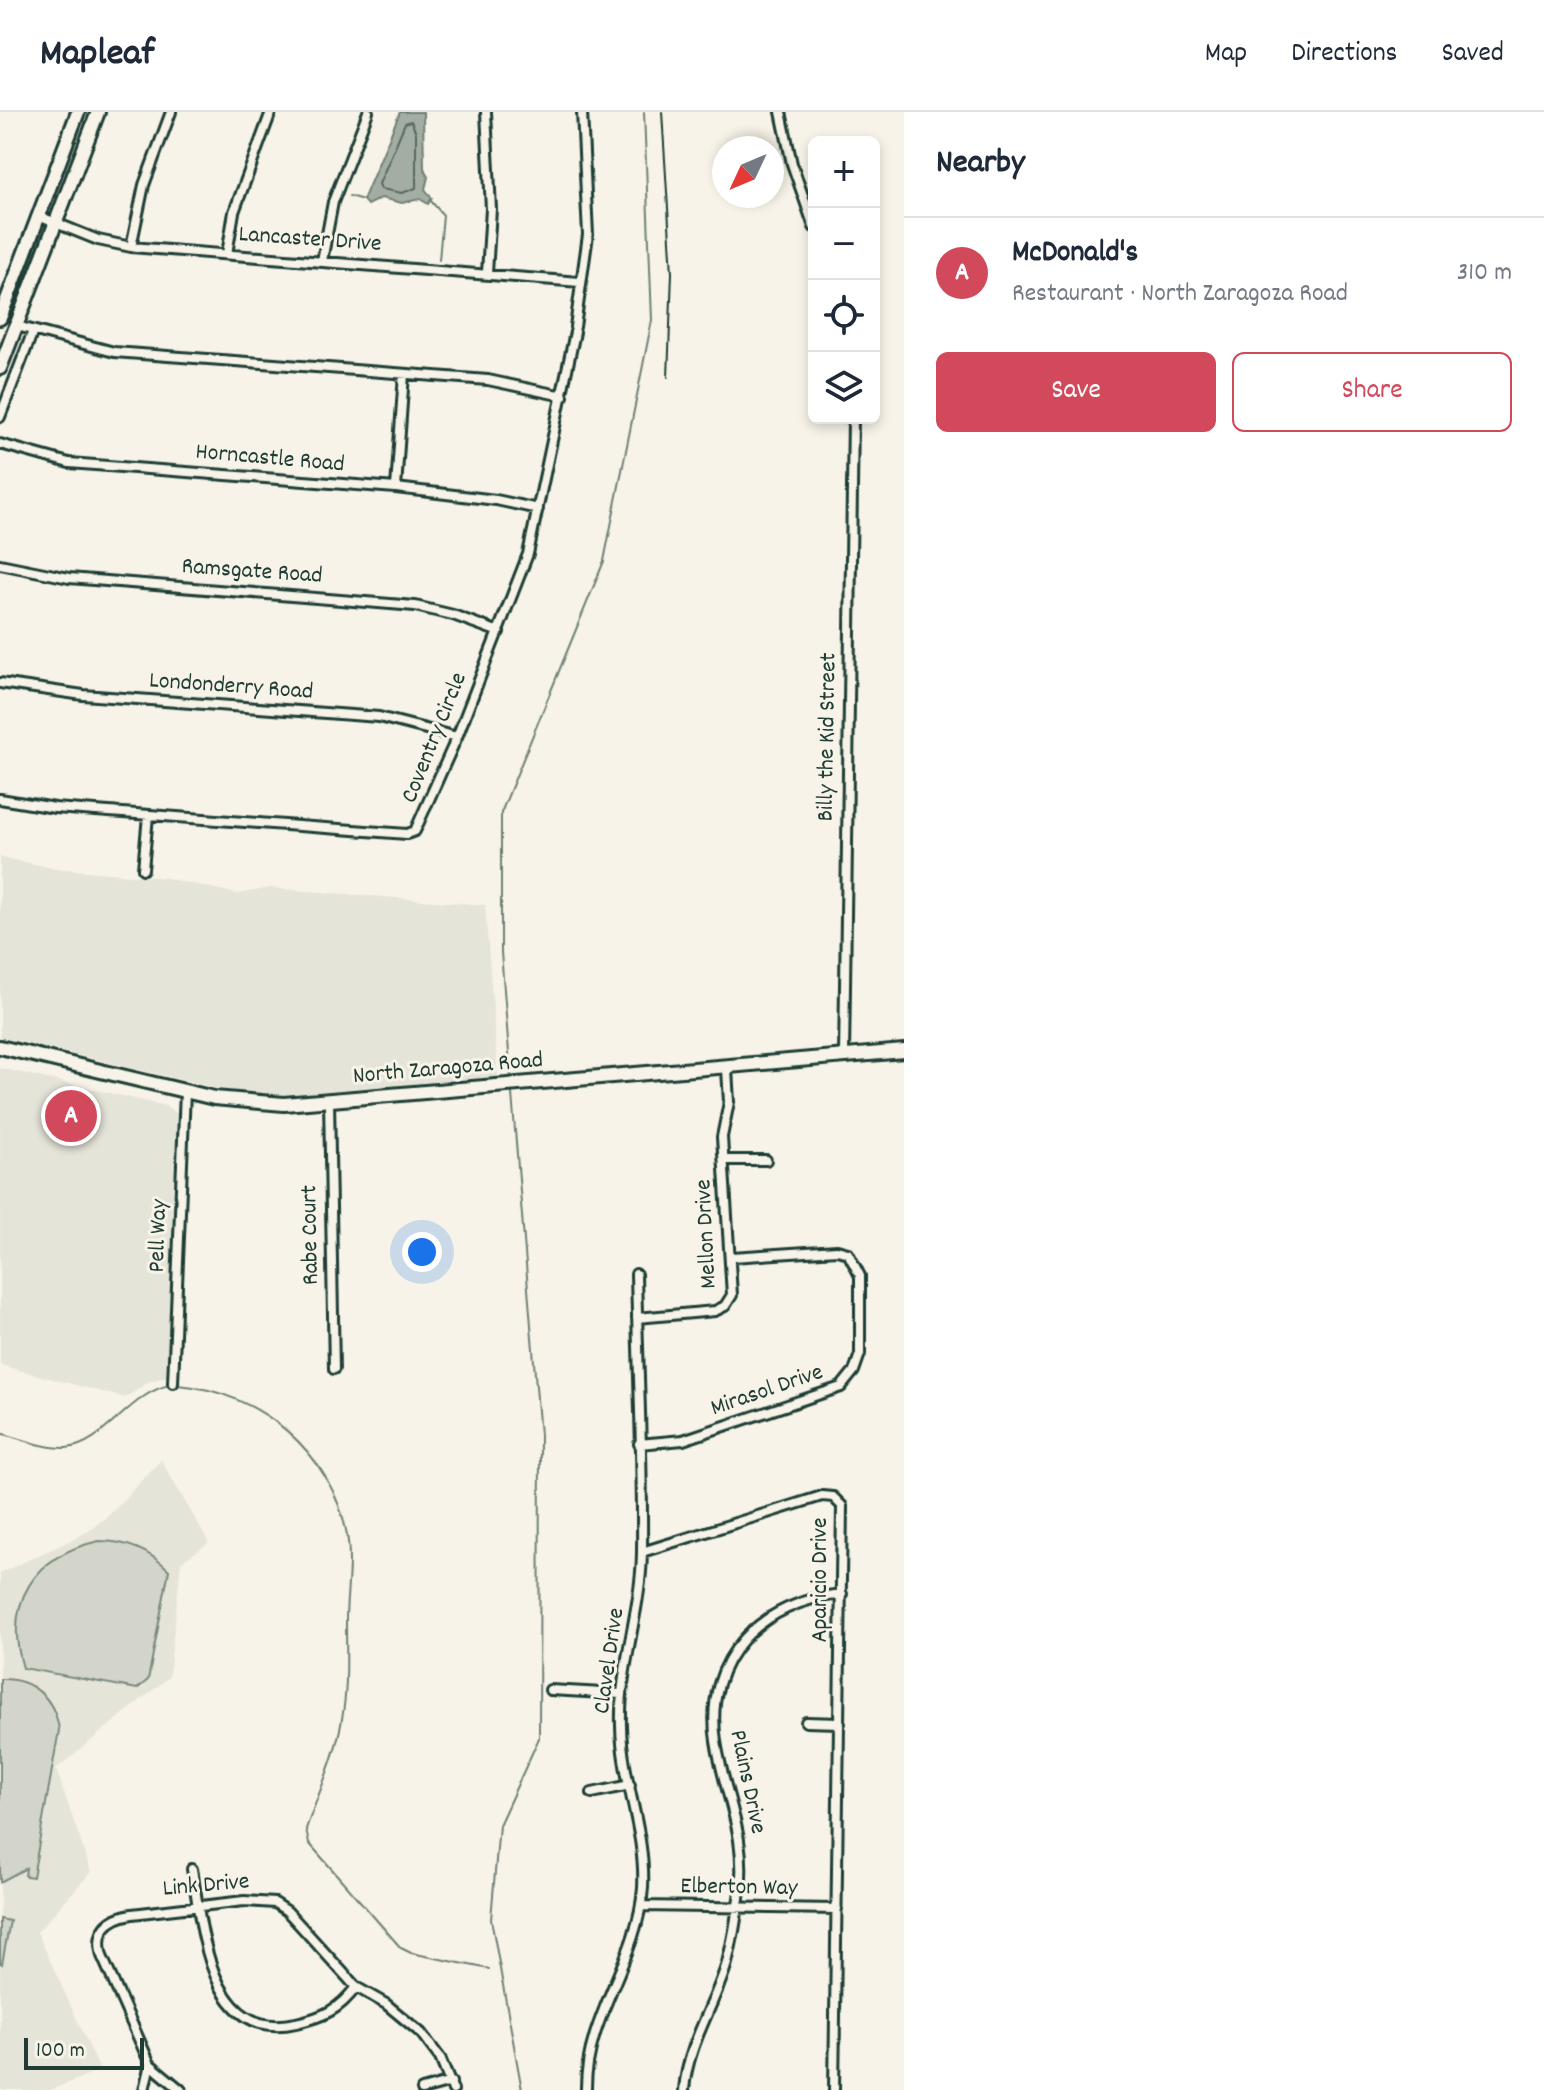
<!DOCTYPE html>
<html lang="en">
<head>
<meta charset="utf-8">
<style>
  :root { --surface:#fff; --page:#f6f6f7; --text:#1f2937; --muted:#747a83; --line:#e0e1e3; --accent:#d1495b }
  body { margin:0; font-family:Dekko,sans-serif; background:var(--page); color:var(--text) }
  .controls { position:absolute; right:24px; top:24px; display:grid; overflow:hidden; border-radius:12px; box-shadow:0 4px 12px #0003 }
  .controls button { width:72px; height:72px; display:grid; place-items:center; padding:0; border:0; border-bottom:2px solid var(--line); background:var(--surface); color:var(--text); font:40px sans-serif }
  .compass { position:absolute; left:712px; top:24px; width:72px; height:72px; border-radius:50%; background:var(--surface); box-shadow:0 4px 12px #0003; rotate:226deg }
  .scale { position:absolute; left:24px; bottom:20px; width:120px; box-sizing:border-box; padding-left:8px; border:4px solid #1f3d34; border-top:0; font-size:22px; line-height:28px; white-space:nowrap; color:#1f3d34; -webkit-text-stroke:6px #f7f3e8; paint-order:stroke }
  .you { position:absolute; left:422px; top:1140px; width:28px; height:28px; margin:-20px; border:6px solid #fff; border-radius:50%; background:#1a73e8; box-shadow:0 0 0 12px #1a73e833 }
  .badge { display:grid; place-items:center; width:52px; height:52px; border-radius:50%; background:var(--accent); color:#fff; font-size:26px; font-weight:700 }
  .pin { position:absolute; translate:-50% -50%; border:4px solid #fff; box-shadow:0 2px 8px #0006 }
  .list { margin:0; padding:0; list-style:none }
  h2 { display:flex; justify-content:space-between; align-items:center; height:104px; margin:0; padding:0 32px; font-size:34px }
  h2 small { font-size:26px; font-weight:400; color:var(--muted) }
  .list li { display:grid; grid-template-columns:52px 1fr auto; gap:24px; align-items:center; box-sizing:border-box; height:112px; padding:0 32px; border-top:2px solid var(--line) }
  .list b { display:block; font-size:30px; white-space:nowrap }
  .list p { margin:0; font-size:26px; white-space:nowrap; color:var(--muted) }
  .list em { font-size:26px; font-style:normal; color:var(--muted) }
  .actions { display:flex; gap:16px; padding:24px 32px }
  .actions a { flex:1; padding:18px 0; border:2px solid var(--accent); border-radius:12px; text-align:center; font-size:28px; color:var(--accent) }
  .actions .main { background:var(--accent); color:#fff }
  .icon { flex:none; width:44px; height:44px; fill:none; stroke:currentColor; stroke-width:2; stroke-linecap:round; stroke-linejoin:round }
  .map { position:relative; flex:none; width:904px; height:1978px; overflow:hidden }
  header { display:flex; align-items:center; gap:48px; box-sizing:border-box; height:112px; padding:0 40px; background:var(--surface); border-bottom:2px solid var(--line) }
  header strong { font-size:38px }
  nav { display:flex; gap:44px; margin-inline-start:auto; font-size:28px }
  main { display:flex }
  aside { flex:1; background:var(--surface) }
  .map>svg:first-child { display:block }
</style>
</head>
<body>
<header>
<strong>Mapleaf</strong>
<nav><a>Map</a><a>Directions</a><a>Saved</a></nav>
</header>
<main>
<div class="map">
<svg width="904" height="1978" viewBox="0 0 904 1978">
  <rect width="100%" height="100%" fill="#f7f3e8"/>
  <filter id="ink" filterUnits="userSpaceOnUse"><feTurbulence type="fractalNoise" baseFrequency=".0125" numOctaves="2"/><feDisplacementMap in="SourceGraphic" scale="16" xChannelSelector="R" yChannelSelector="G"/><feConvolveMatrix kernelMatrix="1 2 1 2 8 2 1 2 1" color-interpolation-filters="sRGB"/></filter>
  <g filter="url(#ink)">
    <path fill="#e5e4d9" d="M0,745L53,756L166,766L238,782L270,776L485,793L498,965L312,983H246L0,925Z
      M0,956L166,994L177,1001L169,1264L148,1270L125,1286L0,1253Z
      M161,1348L209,1431L181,1450L169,1565L56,1657L91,1760L37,1820L100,1958L51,1978H0V1461L80,1424L109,1403Z"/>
    <path fill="#d3d5ca" stroke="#79897f" stroke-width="2" d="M99,1429C127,1429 149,1438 169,1458L148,1568L137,1577L23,1556C3,1491 34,1443 99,1429Z
      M0,1567C32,1566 55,1586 59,1618L33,1765L25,1764L26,1756L0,1770Z
      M0,1807L10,1809L2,1852L0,1851Z"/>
    <path fill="#a4ada3" stroke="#6f8077" stroke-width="2" d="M400,0H423L424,56L428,65L425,77L432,86L428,92L420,87L402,91L381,86L367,93L363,88Z"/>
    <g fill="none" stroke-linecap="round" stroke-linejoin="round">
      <path stroke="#546a60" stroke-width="2" d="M411,9L416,21V76L402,81L381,77L379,72L405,11Z"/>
      <path stroke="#6f8077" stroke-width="2" d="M349,84L363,88
        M431,89L443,103L439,148
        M511,966L501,840V701L604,449L652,208L644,0
        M512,982L540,1323L539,1626L499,1713L491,1807L522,1978
        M177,1273C259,1279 332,1340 347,1423C352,1450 346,1482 346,1509C346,1542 348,1575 342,1607C336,1644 318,1682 306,1717L309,1731L401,1836L411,1841L489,1857
        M0,1321C20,1326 45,1337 66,1336C103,1334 131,1280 170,1273"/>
      <defs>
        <path id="street" d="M486,0L491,97L487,161
          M781,0L792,52L814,115
          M41,105L98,128L131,135L580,170
          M131,135L144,73L171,0
          M227,142L234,100L271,0
          M322,149L333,90L368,0
          M17,214L114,240L488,268L563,284
          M575,215L588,123L582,0
          M0,305L33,219
          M0,332L69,351L396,376L496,388L538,397
          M396,376L404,262
          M0,452L69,466L415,494L453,503L499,520
          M0,571L83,583L379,605L457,625
          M0,687L55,696L407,722L415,719L457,625L528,442L575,220
          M143,757L148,704
          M844,945L853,306
          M329,989L334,1257
          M724,1048H766
          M637,1206L715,1199L725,1194L732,1183L722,1025L729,990L727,957
          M173,1271L185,979
          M639,1332L683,1328L841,1275L854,1259L860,1242V1164L848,1141L837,1138L732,1145
          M642,1440L822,1384L833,1385L842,1394L834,1978
          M550,1578L621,1582
          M806,1610L840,1611
          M592,1681L630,1673
          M192,1757C202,1815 209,1931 296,1911C323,1905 339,1898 356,1875
          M641,1794L837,1797
          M151,1953L181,1978
          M144,1978L150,1952L102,1844C95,1819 108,1806 132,1802L244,1789L275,1791L287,1799L356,1875L386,1892L421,1921L440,1946L453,1978
          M422,1978L451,1970
          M586,1978C585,1906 638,1848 643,1776C646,1720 622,1669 621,1614C619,1555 641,1500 642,1441C643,1348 638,1255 636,1162
          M684,1978C688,1931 714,1895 727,1851C733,1828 737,1803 740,1779C747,1720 724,1683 716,1629C703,1545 763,1489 842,1482"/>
        <path id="secondary" d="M0,206L78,0
          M0,256L98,0
          M0,935L214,986L284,992L904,939"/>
      </defs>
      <use href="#street" stroke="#1f3d34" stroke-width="14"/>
      <use href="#secondary" stroke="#1f3d34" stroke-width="18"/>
      <use href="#street" stroke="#f7f3e8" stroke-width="8"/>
      <use href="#secondary" stroke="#f7f3e8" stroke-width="12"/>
      <path stroke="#1f3d34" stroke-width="2" d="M662,0L672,161L668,265"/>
    </g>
  </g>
  <g text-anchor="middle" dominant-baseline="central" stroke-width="6" stroke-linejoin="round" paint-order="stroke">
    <g font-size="24" fill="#1f3d34" stroke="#f7f3e8">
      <text transform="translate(310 128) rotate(4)">Lancaster Drive</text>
      <text transform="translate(270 347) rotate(5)">Horncastle Road</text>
      <text transform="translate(252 460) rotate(4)">Ramsgate Road</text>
      <text transform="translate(231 575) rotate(4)">Londonderry Road</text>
      <text transform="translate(828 625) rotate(-89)">Billy the Kid Street</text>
      <text transform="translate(435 626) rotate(-68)">Coventry Circle</text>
      <text transform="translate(448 957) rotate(-5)">North Zaragoza Road</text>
      <text transform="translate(707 1122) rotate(-93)">Mellon Drive</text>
      <text transform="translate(311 1123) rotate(-91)">Rabe Court</text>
      <text transform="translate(159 1124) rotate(-88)">Pell Way</text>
      <text transform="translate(767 1279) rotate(-19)">Mirasol Drive</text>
      <text transform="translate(821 1468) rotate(-90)">Aparicio Drive</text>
      <text transform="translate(610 1549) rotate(-82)">Clavel Drive</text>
      <text transform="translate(747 1670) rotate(78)">Plains Drive</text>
      <text transform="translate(206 1774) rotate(-5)">Link Drive</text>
      <text transform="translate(739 1776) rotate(1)">Elberton Way</text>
    </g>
  </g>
</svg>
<div class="controls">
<button>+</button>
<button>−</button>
<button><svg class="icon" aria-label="locate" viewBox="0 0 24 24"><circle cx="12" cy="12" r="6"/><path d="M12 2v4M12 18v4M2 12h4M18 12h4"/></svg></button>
<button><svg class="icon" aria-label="layers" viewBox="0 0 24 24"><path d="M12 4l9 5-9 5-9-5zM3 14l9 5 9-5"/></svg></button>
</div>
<svg class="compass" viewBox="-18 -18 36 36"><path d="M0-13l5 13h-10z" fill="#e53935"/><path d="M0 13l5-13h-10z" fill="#747a83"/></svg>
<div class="scale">100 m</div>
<div class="you"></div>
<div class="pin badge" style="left:71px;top:1004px">A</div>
</div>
<aside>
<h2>Nearby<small></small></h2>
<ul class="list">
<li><span class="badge">A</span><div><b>McDonald's</b><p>Restaurant · North Zaragoza Road</p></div><em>310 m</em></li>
</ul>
<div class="actions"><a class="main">Save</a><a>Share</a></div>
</aside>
</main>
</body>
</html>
